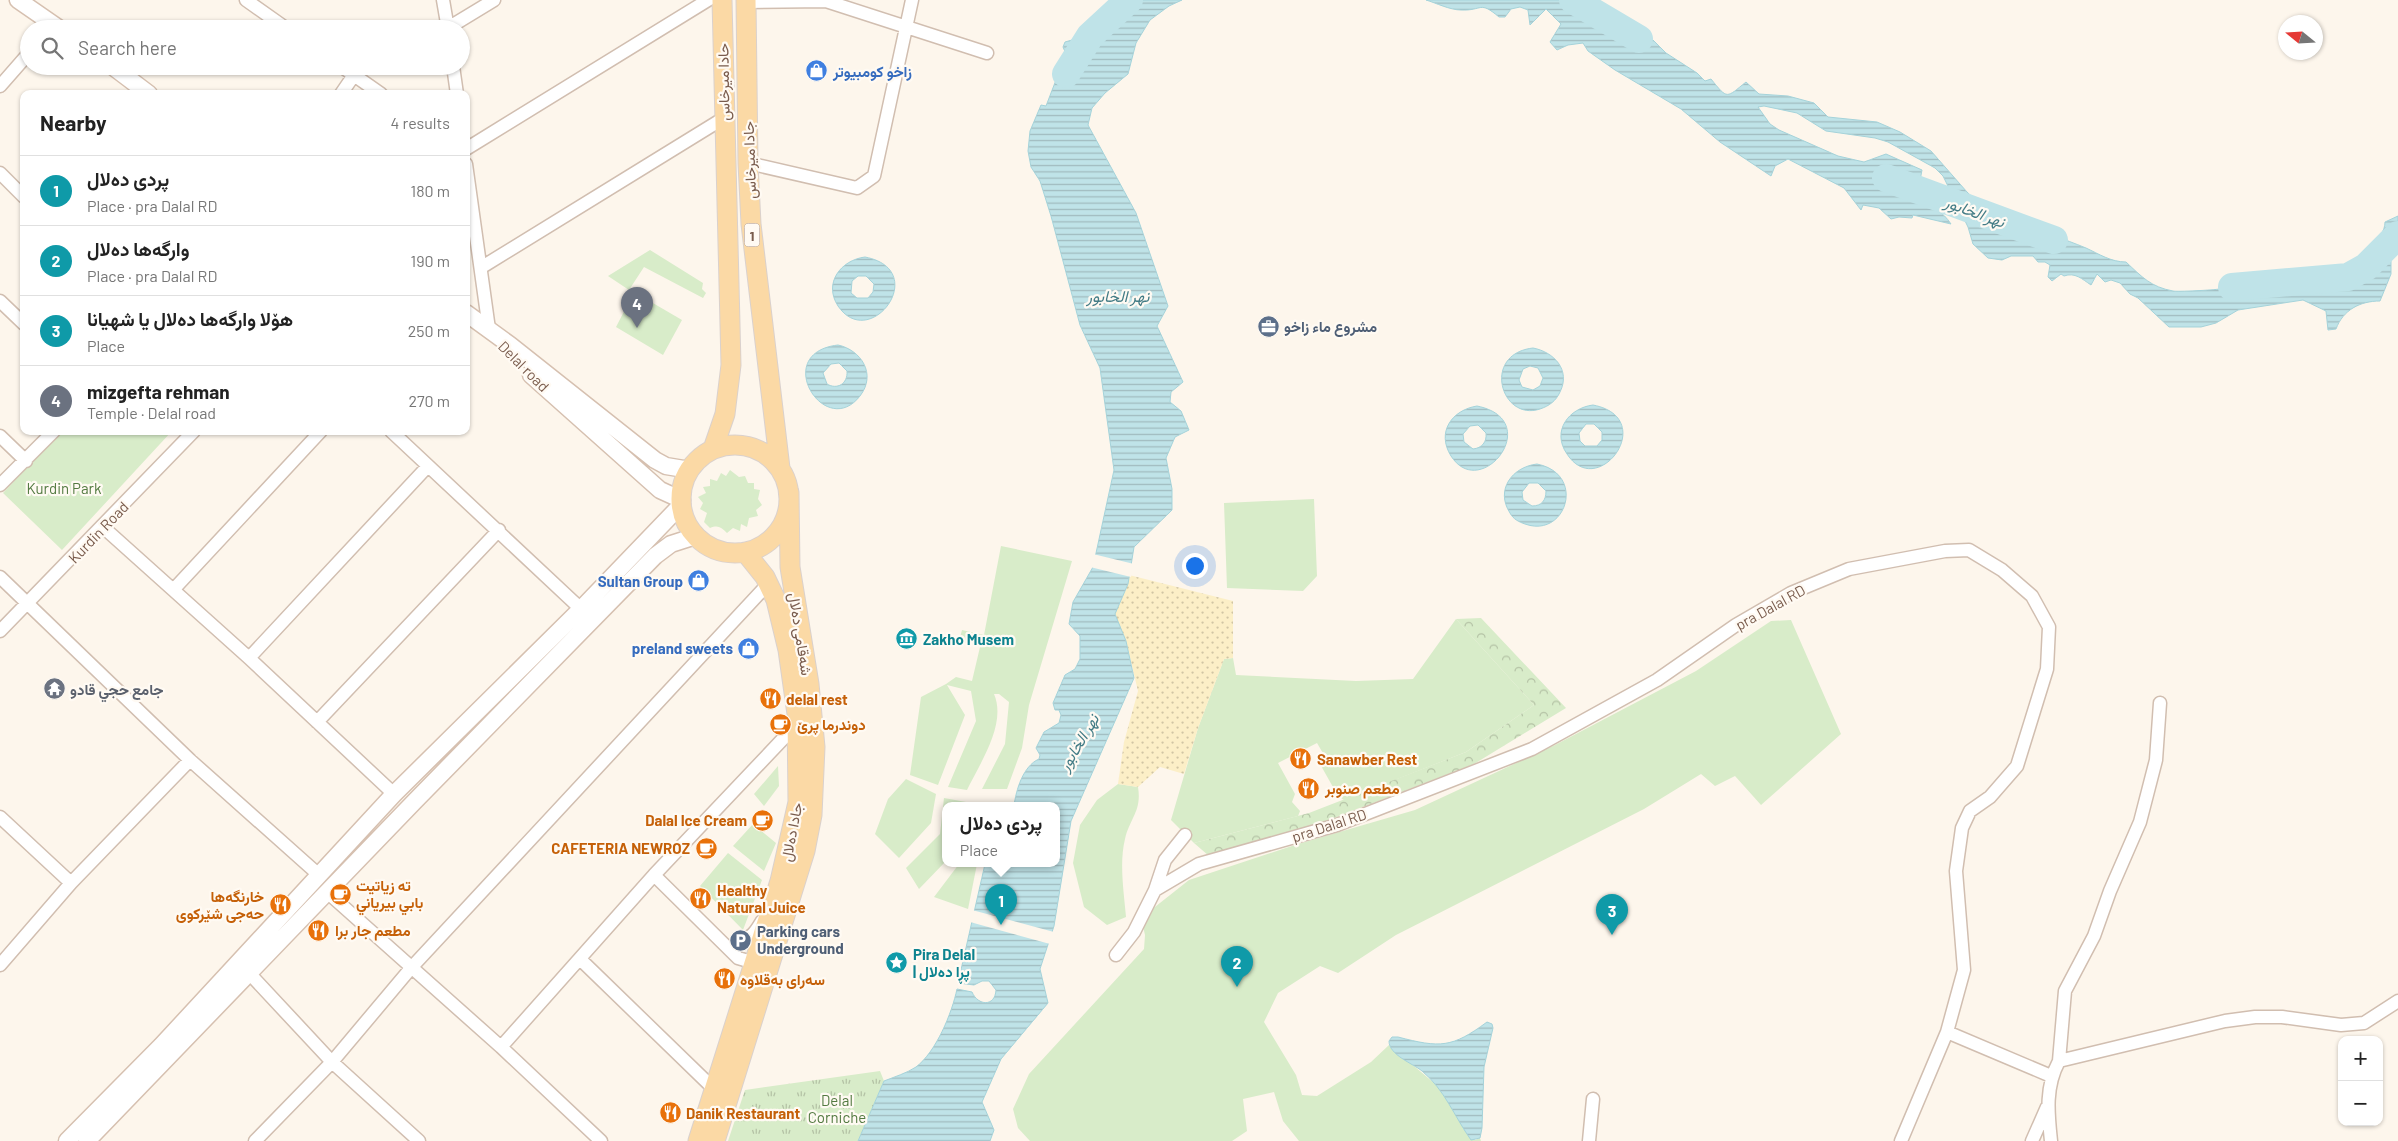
<!DOCTYPE html>
<html lang="en">
<head>
<meta charset="utf-8">
<style>
  :root { --surface:#fff; --page:#f2f2f2; --text:#222; --muted:#767676; --line:#e0e0e0; --accent:#e76f51 }
  body { margin:0; font-family:Barlow,Vazirmatn,sans-serif; background:var(--page); color:var(--text) }
  .controls { position:absolute; right:15px; bottom:15px; display:grid; overflow:hidden; border-radius:10px; box-shadow:0 1px 4px #0004 }
  .controls button { width:45px; height:45px; display:grid; place-items:center; padding:0; border:0; border-bottom:1px solid var(--line); background:var(--surface); color:var(--text); font:25px sans-serif }
  .compass { position:absolute; left:2278px; top:15px; width:45px; height:45px; border-radius:50%; background:var(--surface); box-shadow:0 1px 4px #0004; rotate:288deg }
  .you { position:absolute; left:1194px; top:565px; width:18px; height:18px; margin:-12px; border:4px solid #fff; border-radius:50%; background:#1a73e8; box-shadow:0 0 0 8px #1a73e833 }
  .badge { display:grid; place-items:center; width:32px; height:32px; border-radius:50%; background:var(--accent); color:#fff; font-size:16px; font-weight:700 }
  .pin { position:absolute; translate:-50% -41px; filter:drop-shadow(0 1px 2px #0008) }
  .pin::after { content:''; position:absolute; top:26px; width:18px; height:15px; background:inherit; clip-path:polygon(0 0,100% 0,50% 100%) }
  .popup { position:absolute; left:942px; top:802px; width:118px; height:65px; box-sizing:border-box; display:grid; place-content:center; border-radius:10px; background:var(--surface); filter:drop-shadow(0 1px 4px #0005); font-size:16px; white-space:nowrap; color:var(--muted) }
  .popup b { font-size:19px; color:var(--text) }
  .popup::after { content:''; position:absolute; left:50%; top:100%; margin-left:-10px; border:10px solid transparent; border-top-color:var(--surface) }
  .list { margin:0; padding:0; list-style:none }
  h2 { display:flex; justify-content:space-between; align-items:center; height:65px; margin:0; padding:0 20px; font-size:21px }
  h2 small { font-size:16px; font-weight:400; color:var(--muted) }
  .list li { display:grid; grid-template-columns:32px 1fr auto; gap:15px; align-items:center; box-sizing:border-box; height:70px; padding:0 20px; border-top:1px solid var(--line) }
  .list b { display:block; font-size:19px; white-space:nowrap }
  .list p { margin:0; font-size:16px; white-space:nowrap; color:var(--muted) }
  .list em { font-size:16px; font-style:normal; color:var(--muted) }
  .icon { flex:none; width:28px; height:28px; fill:none; stroke:currentColor; stroke-width:2; stroke-linecap:round; stroke-linejoin:round }
  .map { position:relative; flex:none; width:2398px; height:1141px; overflow:hidden }
  .search { position:absolute; background:var(--surface); box-shadow:0 1px 4px #0004; left:20px; top:20px; width:450px; height:55px; display:flex; align-items:center; gap:12px; box-sizing:border-box; padding:0 18px; border-radius:28px; color:var(--muted); font-size:19px }
  .panel { position:absolute; background:var(--surface); box-shadow:0 1px 4px #0004; left:20px; top:90px; width:450px; height:345px; border-radius:10px }
  .map>svg:first-child { display:block }
</style>
</head>
<body>
<div class="map">
<svg width="2398" height="1141" viewBox="0 0 2398 1141">
  <defs>
    <pattern id="forest-crowns" width="20" height="18" patternUnits="userSpaceOnUse" patternTransform="scale(1.25)"><rect width="20" height="18" fill="#d8ecc9"/><path d="M2 6a3 3 0 1 1 6 0M12 15a3 3 0 1 1 6 0" fill="none" stroke="#b4c2a5"/></pattern>
    <pattern id="sand-dots" width="8" height="8" patternUnits="userSpaceOnUse" patternTransform="scale(1.25)"><rect width="8" height="8" fill="#fcefc7"/><path d="M2 2h.1M6 6h.1" fill="none" stroke="#d1c5a4" stroke-width="1.8" stroke-linecap="round"/></pattern>
    <pattern id="park-tufts" width="24" height="20" patternUnits="userSpaceOnUse" patternTransform="scale(1.25)"><rect width="24" height="20" fill="#d8ecc9"/><path d="M3 7l-1-3M5 7V3M7 7l1-3M15 17l-1-3M17 17v-4M19 17l1-3" fill="none" stroke="#b4c2a5"/></pattern>
    <pattern id="water-rules" width="6" height="5" patternUnits="userSpaceOnUse" patternTransform="scale(1.25)"><rect width="6" height="5" fill="#bfe3e8"/><path d="M0 2.5h6" fill="none" stroke="#a0bbbe"/></pattern>
  </defs>
  <rect width="100%" height="100%" fill="#fdf6ec"/>
  <path fill="#d8ecc9" d="M650,250L703,283L702,289L706,293L703,298L644,267L629,290L608,276Z
    M634,292L682,320L663,355L616,327Z
    M61,431H172L62,550L3,493Z
    M730,470L739,477L745,476L748,483H754V489L760,490L758,499L762,505L756,510L758,516L749,518L747,527L741,524L740,531L733,528L727,533C721,527 718,525 710,528L704,522L707,513L700,509L703,503L698,497L706,493L703,487L710,486V479L717,481L721,473L726,476Z
    M1314,499L1317,576L1303,591L1227,588L1224,503Z
    M1001,546L1072,561L1029,705L1022,748L1007,789H982L1005,744L1009,702L999,694H994C1007,724 980,763 967,790L948,787L976,721L971,691L947,685L965,715L938,785L910,775L921,697L946,684L956,677L972,681L980,647L959,641L962,630L984,635Z
    M1456,619L1534,705L1466,752L1344,800L1338,796L1320,764L1324,755L1317,743L1278,763L1295,794L1292,802L1300,811L1298,816L1194,843L1171,820L1198,728L1224,659L1233,658L1236,675L1356,681L1413,679Z
    M1791,620L1841,734L1761,805L1735,776L1715,786L1701,774L1644,809L1396,935L1338,973L1320,966L1278,993L1264,1022L1296,1075L1302,1095L1317,1096L1371,1062L1389,1045L1440,1088L1475,1140L1480,1138L1481,1141H1299L1283,1121L1274,1092L1243,1099L1247,1131L1232,1141H1030L1018,1128L1013,1109L1029,1074L1144,949L1145,935L1141,918L1189,880L1298,844L1415,810L1555,745L1696,671L1771,621Z
    M778,766L779,786L764,806L754,794Z
    M906,779L936,794L931,823L899,858L875,834L888,799Z
    M1118,784L1138,787C1142,811 1130,818 1125,839C1119,863 1124,893 1126,917L1107,925L1084,907L1073,863L1080,825L1097,800Z
    M944,798L966,802V806H946V861L919,889L906,868L940,834Z
    M753,824L776,843L764,871L733,846Z
    M728,853L762,880L743,930L700,886Z
    M959,864H977L968,909L934,897Z"/>
  <path fill="url(#forest-crowns)" d="M1481,618L1566,708L1474,764L1324,822L1209,856L1194,843L1309,813L1466,752L1534,705L1456,619Z"/>
  <path fill="url(#sand-dots)" d="M1129,575L1233,601V658L1224,659L1198,728L1184,774L1160,767L1138,787L1118,784L1124,742L1138,691L1126,641L1114,614Z"/>
  <path fill="url(#park-tufts)" d="M880,1071L884,1081L858,1141H728L745,1090Z"/>
  <path fill="url(#water-rules)" stroke="#a5d3da" fill-rule="evenodd" d="M1110,0H1182L1169,6L1150,20L1136,43L1128,74L1105,93L1092,108L1088,125L1136,213L1168,306L1157,326L1183,382L1171,392L1170,402L1181,411L1189,430L1175,437L1166,458L1172,489V510L1134,547L1128,584L1115,614L1126,641L1134,678L1071,821L1054,926L1040,969L1048,1003L1001,1059L982,1102L994,1130L990,1141H858L884,1081C894,1077 907,1073 916,1067C936,1052 952,1013 957,989L972,992C978,1006 995,1007 996,990L989,981H982L974,985L958,983L985,864H1056V806H1014C1016,790 1023,766 1039,759L1040,755L1036,748L1044,732L1059,723L1061,715L1059,710H1055L1053,703L1065,675L1075,669L1080,659V636L1069,624L1073,602L1093,567L1114,470L1100,368L1080,325L1051,216L1040,181L1031,167L1028,151L1030,131L1041,105L1046,106L1066,54L1063,47L1065,42L1072,40L1085,42C1100,31 1106,18 1110,0Z
    M1426,0H1577L1582,10L1604,19L1624,16L1649,36L1666,53L1697,73L1705,81L1711,79C1728,100 1726,98 1746,82L1759,94L1788,96L1814,103L1828,117L1877,122L1900,132L1931,151L1967,192L2009,232L2019,227C2042,231 2064,239 2086,248C2099,254 2111,262 2126,262C2142,277 2151,287 2173,291C2176,292 2216,290 2219,289C2224,288 2227,283 2232,282C2284,275 2342,305 2374,246C2379,237 2385,231 2385,222L2398,216V243L2391,252V274L2380,301C2360,301 2343,310 2336,329L2328,330L2326,311L2303,300L2238,310L2216,323L2201,327H2169L2138,298L2130,294L2120,283L2111,280L2105,282L2097,274L2091,285C2082,279 2075,272 2064,276L2061,274L2052,281L2048,277L2050,265L2045,262H2038L2033,256H2011L2002,260L1988,258L1973,244L1968,227L1943,176L1935,168L1888,142L1875,138L1826,131L1797,113L1764,106L1758,107L1770,124L1779,130L1838,156L1864,162L1886,154L1922,170C1913,212 1934,198 1951,224L1913,215L1912,218L1899,217L1891,219L1879,208L1863,205L1861,210L1844,188L1788,159L1775,166L1771,176L1720,142L1681,109L1615,70L1588,51L1583,43L1568,45L1557,50L1550,42L1561,24L1546,9L1530,25L1528,10L1520,7L1511,9L1505,17H1499C1479,0 1483,11 1461,10C1450,10 1436,3 1426,0Z
    M865,257C932,270 870,353 838,306C823,283 841,260 865,257ZM858,276H866L874,284L873,292L868,298H857L851,293L852,281Z
    M838,345C861,350 877,374 860,396C825,441 770,353 838,345ZM839,363L847,371C848,384 837,390 827,384L823,373L831,364Z
    M1533,348C1554,352 1571,370 1560,392C1556,401 1549,406 1540,409C1501,422 1481,354 1533,348ZM1530,366L1538,368L1543,378L1540,386L1533,390L1522,387L1519,380L1523,369Z
    M1593,405C1660,418 1598,502 1567,454C1551,431 1569,408 1593,405ZM1586,424H1594L1602,432V440L1597,446H1585L1580,441L1579,433Z
    M1477,406C1546,420 1481,503 1451,456C1436,432 1452,410 1477,406ZM1478,425L1486,433C1487,442 1482,448 1473,449L1464,442L1463,434L1470,426Z
    M1537,464C1587,474 1566,539 1525,524C1519,522 1513,519 1510,513C1495,490 1512,467 1537,464ZM1529,483H1538L1546,491C1546,500 1542,506 1532,506L1523,500L1522,492Z
    M1487,1022L1492,1024L1493,1028L1484,1067L1482,1128L1480,1138L1471,1140C1454,1116 1445,1090 1422,1071C1412,1063 1389,1055 1389,1041L1392,1037H1398C1440,1048 1452,1048 1487,1022Z"/>
  <path fill="#fdf6ec" d="M1093,554L1134,564L1131,577L1090,567Z
    M972,910L1054,932L1050,944L970,922Z"/>
  <g fill="none" stroke-linecap="round" stroke-linejoin="round">
    <path stroke="#bfe3e8" stroke-width="28" d="M1573,0L1639,39
      M1066,74L1090,36L1129,0
      M1886,178L2054,240
      M2232,287L2348,277L2366,267L2398,235"/>
    <defs>
      <path id="street" d="M246,0L287,29
        M443,0L448,29
        M746,2L826,1L987,53
        M448,28L494,0
        M341,66L381,94
        M453,66L457,94
        M0,86L29,53
        M341,94L354,75
        M466,149L708,0
        M748,163L857,188L874,176L912,0
        M466,164L489,329
        M0,173L24,197
        M482,267L724,118
        M0,301L24,324
        M391,431L581,609
        M0,436L26,461
        M0,485L54,431
        M103,527L249,658L394,794
        M0,577L190,760L319,875
        M174,589L321,431
        M0,631L194,431
        M249,658L428,466
        M317,722L499,530
        M0,817L71,883
        M654,875L738,958L755,963
        M1155,890L1165,860L1185,835
        M327,892L501,1047L601,1141
        M741,940C752,939 757,929 762,921
        M1116,955L1134,932L1155,890L1199,864L1337,825L1532,749L1657,680L1736,625L1791,593L1849,569L1945,551L1969,550L2002,570L2032,596L2049,627L2047,669L2017,766L1990,797L1970,811L1962,828L1956,871L1964,970L1947,1032L1901,1141
        M581,960L714,1089
        M0,965L71,883L190,760
        M249,973L332,1062L419,1141
        M1947,1032L2051,1076
        M501,1047L654,875L798,723
        M2059,1061L2065,991L2094,936L2110,891L2140,822L2156,760L2160,703
        M255,1141L332,1062L411,968L768,584
        M1589,1141L1593,1099
        M2032,1141L2047,1107
        M2051,1141C2048,1113 2045,1087 2059,1061L2225,1021L2255,1017H2282L2341,1025L2364,1023L2398,1001"/>
      <path id="secondary" d="M18,0L60,29
        M112,66L149,94
        M466,313L510,345L655,460L666,466L690,470
        M531,375L660,490L682,500
        M67,1141L161,1046L394,794L581,609L682,504
        M87,1141L414,802L655,556L671,544L696,536"/>
      <path id="primary" d="M746,0L748,163L751,224L780,468
        M681 499a54 54 0 1 1 108 0a54 54 0 1 1-108 0Z
        M713,449L725,414L731,365L722,0
        M698,1141L780,881L798,802L797,714L788,650L776,600L765,577L745,552
        M715,1141L805,851L812,815L815,747L809,684L790,567L789,492"/>
    </defs>
    <use href="#street" stroke="#d1beb0" stroke-width="15"/>
    <use href="#secondary" stroke="#d6c0b0" stroke-width="19"/>
    <use href="#primary" stroke="#dad1cd" stroke-width="21"/>
    <use href="#street" stroke="#fff" stroke-width="12"/>
    <use href="#secondary" stroke="#fff" stroke-width="16"/>
    <use href="#primary" stroke="#fbd9a5" stroke-width="19"/>
  </g>
  <defs>
    <symbol id="shop-disc" viewBox="-11 -11 22 22"><circle r="9.5" fill="#3f7fe0" stroke="#fffaf3"/><path d="M-5-2.5h2.3a2.7 3.5 0 0 1 5.4 0H5L5.5 6h-11ZM-1.5-2.5h3a1.5 2.3 0 0 0-3 0Z" fill="#fff"/></symbol>
    <symbol id="office-disc" viewBox="-11 -11 22 22"><circle r="9.5" fill="#5c6f8a" stroke="#fffaf3"/><path d="M-6-3h4V-5.5h4V-3h4V5H-6ZM-1-4.5V-3h2v-1.5ZM-6 0V1H6V0Z" fill="#fff"/></symbol>
    <symbol id="museum-disc" viewBox="-11 -11 22 22"><circle r="9.5" fill="#0f9aa8" stroke="#fffaf3"/><path d="M0-6L6-3V-2H-6V-3ZM-5-1h2V3h-2ZM-1-1h2V3h-2ZM3-1h2V3H3ZM-6 4H6V6H-6Z" fill="#fff"/></symbol>
    <symbol id="temple-disc" viewBox="-11 -11 22 22"><circle r="9.5" fill="#6b7280" stroke="#fffaf3"/><path d="M0-6L5-2H3V0L6.5 2.5H4V6H1.5V3h-3V6H-4V2.5H-6.5L-3 0V-2H-5Z" fill="#fff"/></symbol>
    <symbol id="restaurant-disc" viewBox="-11 -11 22 22"><circle r="9.5" fill="#e8710a" stroke="#fffaf3"/><path d="M-5-6h1v4h1v-4h1v4h1v-4h1v5L-1.5 .5V6h-2V.5L-5-1ZM5-6V6H3V1.5H1.5Q1.5-4 5-6Z" fill="#fff"/></symbol>
    <symbol id="cafe-disc" viewBox="-11 -11 22 22"><circle r="9.5" fill="#e8710a" stroke="#fffaf3"/><path d="M-5.5-4.5H6V0H3Q3 3.5 0 3.5H-2.5Q-5.5 3.5-5.5 0ZM3-3.2v2h1.7v-2ZM-6 4.5H4V6H-6Z" fill="#fff"/></symbol>
    <symbol id="parking-disc" viewBox="-11 -11 22 22"><circle r="9.5" fill="#5c6f8a" stroke="#fffaf3"/><path d="M-3.5-5.5H1a3.5 3.5 0 0 1 0 7H-1V5.5H-3.5ZM-1-3.4V-.6H.8a1.4 1.4 0 0 0 0-2.8Z" fill="#fff"/></symbol>
    <symbol id="sight-disc" viewBox="-11 -11 22 22"><circle r="9.5" fill="#0f9aa8" stroke="#fffaf3"/><path d="M0-6L1.8-2.2L6-1.7L2.9 1.2L3.7 5.4L0 3.3L-3.7 5.4L-2.9 1.2L-6-1.7L-1.8-2.2Z" fill="#fff"/></symbol>
  </defs>
  <g fill-rule="evenodd">
    <use href="#shop-disc" x="804" y="58" width="25" height="25"/>
    <use href="#office-disc" x="1256" y="314" width="25" height="25"/>
    <use href="#shop-disc" x="686" y="568" width="25" height="25"/>
    <use href="#museum-disc" x="894" y="626" width="25" height="25"/>
    <use href="#shop-disc" x="736" y="636" width="25" height="25"/>
    <use href="#temple-disc" x="42" y="676" width="25" height="25"/>
    <use href="#restaurant-disc" x="758" y="686" width="25" height="25"/>
    <use href="#cafe-disc" x="768" y="712" width="25" height="25"/>
    <use href="#restaurant-disc" x="1288" y="746" width="25" height="25"/>
    <use href="#restaurant-disc" x="1296" y="776" width="25" height="25"/>
    <use href="#cafe-disc" x="750" y="808" width="25" height="25"/>
    <use href="#cafe-disc" x="694" y="836" width="25" height="25"/>
    <use href="#cafe-disc" x="328" y="882" width="25" height="25"/>
    <use href="#restaurant-disc" x="688" y="886" width="25" height="25"/>
    <use href="#restaurant-disc" x="268" y="892" width="25" height="25"/>
    <use href="#restaurant-disc" x="306" y="918" width="25" height="25"/>
    <use href="#parking-disc" x="728" y="928" width="25" height="25"/>
    <use href="#sight-disc" x="884" y="950" width="25" height="25"/>
    <use href="#restaurant-disc" x="712" y="966" width="25" height="25"/>
    <use href="#restaurant-disc" x="658" y="1100" width="25" height="25"/>
  </g>
  <g text-anchor="middle" dominant-baseline="central" stroke-width="4.5" stroke-linejoin="round" paint-order="stroke">
    <rect fill="#fffaf3" stroke="#a28b7f" stroke-width="1" x="744.5" y="223.5" width="15" height="23" rx="4"/>
    <g font-size="14" font-weight="bold" fill="#7a5c4d">
      <text x="752" y="235">1</text>
    </g>
    <g font-size="15" font-weight="bold" fill="#366cbe" stroke="#fffaf3" text-anchor="end">
      <text x="833" y="71" text-anchor="start">زاخو كومبيوتر</text>
      <text x="683" y="581">Sultan Group</text>
      <text x="733" y="648">preland sweets</text>
    </g>
    <g font-size="15" fill="#7a5c4d" stroke="#fffaf3">
      <text transform="translate(723 82) rotate(-91)">حادا ميرخاس</text>
      <text transform="translate(749 160) rotate(-92)">جادا ميرخاس</text>
      <text transform="translate(524 366) rotate(45)">Delal road</text>
      <text transform="translate(98 532) rotate(-46)">Kurdin Road</text>
      <text transform="translate(1770 607) rotate(-29)">pra Dalal RD</text>
      <text transform="translate(801 634) rotate(81)">شەقامی دەلال</text>
      <text transform="translate(1329 825) rotate(-18)">pra Dalal RD</text>
      <text transform="translate(791 832) rotate(-79)">جادا دەلال</text>
    </g>
    <g font-size="15" font-weight="bold" fill="#4e5e75" stroke="#fffaf3" text-anchor="start">
      <text x="1284" y="326">مشروع ماء زاخو</text>
      <text x="757" y="931">Parking cars<tspan x="757" dy="17">Underground</tspan></text>
    </g>
    <g font-size="15" fill="#537a41" stroke="#fffaf3">
      <text x="64" y="488">Kurdin Park</text>
      <text x="837" y="1100">Delal<tspan x="837" dy="17">Corniche</tspan></text>
    </g>
    <g font-size="15" font-weight="bold" fill="#0d838f" stroke="#fffaf3" text-anchor="start">
      <text x="923" y="639">Zakho Musem</text>
      <text x="913" y="954">Pira Delal<tspan x="913" dy="17">| پڕا دەلال</tspan></text>
    </g>
    <g font-size="15" font-weight="bold" fill="#5b616d" stroke="#fffaf3" text-anchor="start">
      <text x="70" y="689">جامع حجي قادو</text>
    </g>
    <g font-size="15" font-weight="bold" fill="#c56008" stroke="#fffaf3" text-anchor="start">
      <text x="786" y="699">delal rest</text>
      <text x="797" y="724">دوندرما پرێ</text>
      <text x="1317" y="759">Sanawber Rest</text>
      <text x="1325" y="788">مطعم صنوبر</text>
      <text x="747" y="820" text-anchor="end">Dalal Ice Cream</text>
      <text x="690" y="848" text-anchor="end">CAFETERIA NEWROZ</text>
      <text x="356" y="885">ته زياتيت<tspan x="356" dy="17">بابي بيرياني</tspan></text>
      <text x="717" y="890">Healthy<tspan x="717" dy="17">Natural Juice</tspan></text>
      <text x="264" y="896" text-anchor="end">خارنگەها<tspan x="264" dy="17">حەجى شێركوى</tspan></text>
      <text x="335" y="930">مطعم جار برا</text>
      <text x="740" y="979">سەراى بەقلاوە</text>
      <text x="686" y="1113">Danik Restaurant</text>
    </g>
    <g font-size="16" font-style="italic" fill="#437c86" stroke="#fffaf3">
      <text transform="translate(1975 211) rotate(20)">نهر الخابور</text>
      <text x="1118" y="295">نهر الخابور</text>
      <text transform="translate(1078 742) rotate(-59)">نهر الخابور</text>
    </g>
  </g>
</svg>
<div class="controls">
<button>+</button>
<button>−</button>
</div>
<svg class="compass" viewBox="-18 -18 36 36"><path d="M0-13l5 13h-10z" fill="#e53935"/><path d="M0 13l5-13h-10z" fill="#767676"/></svg>
<div class="you"></div>
<div class="pin badge" style="left:1001px;top:925px;background:#0f9aa8">1</div>
<div class="popup"><b>پردی دەلال</b>Place</div>
<div class="pin badge" style="left:1237px;top:987px;background:#0f9aa8">2</div>
<div class="pin badge" style="left:1612px;top:935px;background:#0f9aa8">3</div>
<div class="pin badge" style="left:637px;top:328px;background:#6b7280">4</div>
<div class="search"><svg class="icon" aria-label="search" viewBox="0 0 24 24"><circle cx="10" cy="10" r="6"/><path d="M15 15l6 6"/></svg>Search here</div>
<section class="panel">
<h2>Nearby<small>4 results</small></h2>
<ul class="list">
<li><span class="badge" style="background:#0f9aa8">1</span><div><b>پردی دەلال</b><p>Place · pra Dalal RD</p></div><em>180 m</em></li>
<li><span class="badge" style="background:#0f9aa8">2</span><div><b>وارگەها دەلال</b><p>Place · pra Dalal RD</p></div><em>190 m</em></li>
<li><span class="badge" style="background:#0f9aa8">3</span><div><b>هۆلا وارگەها دەلال یا شهیانا</b><p>Place</p></div><em>250 m</em></li>
<li><span class="badge" style="background:#6b7280">4</span><div><b>mizgefta rehman</b><p>Temple · Delal road</p></div><em>270 m</em></li>
</ul>
</section>
</div>
</body>
</html>
